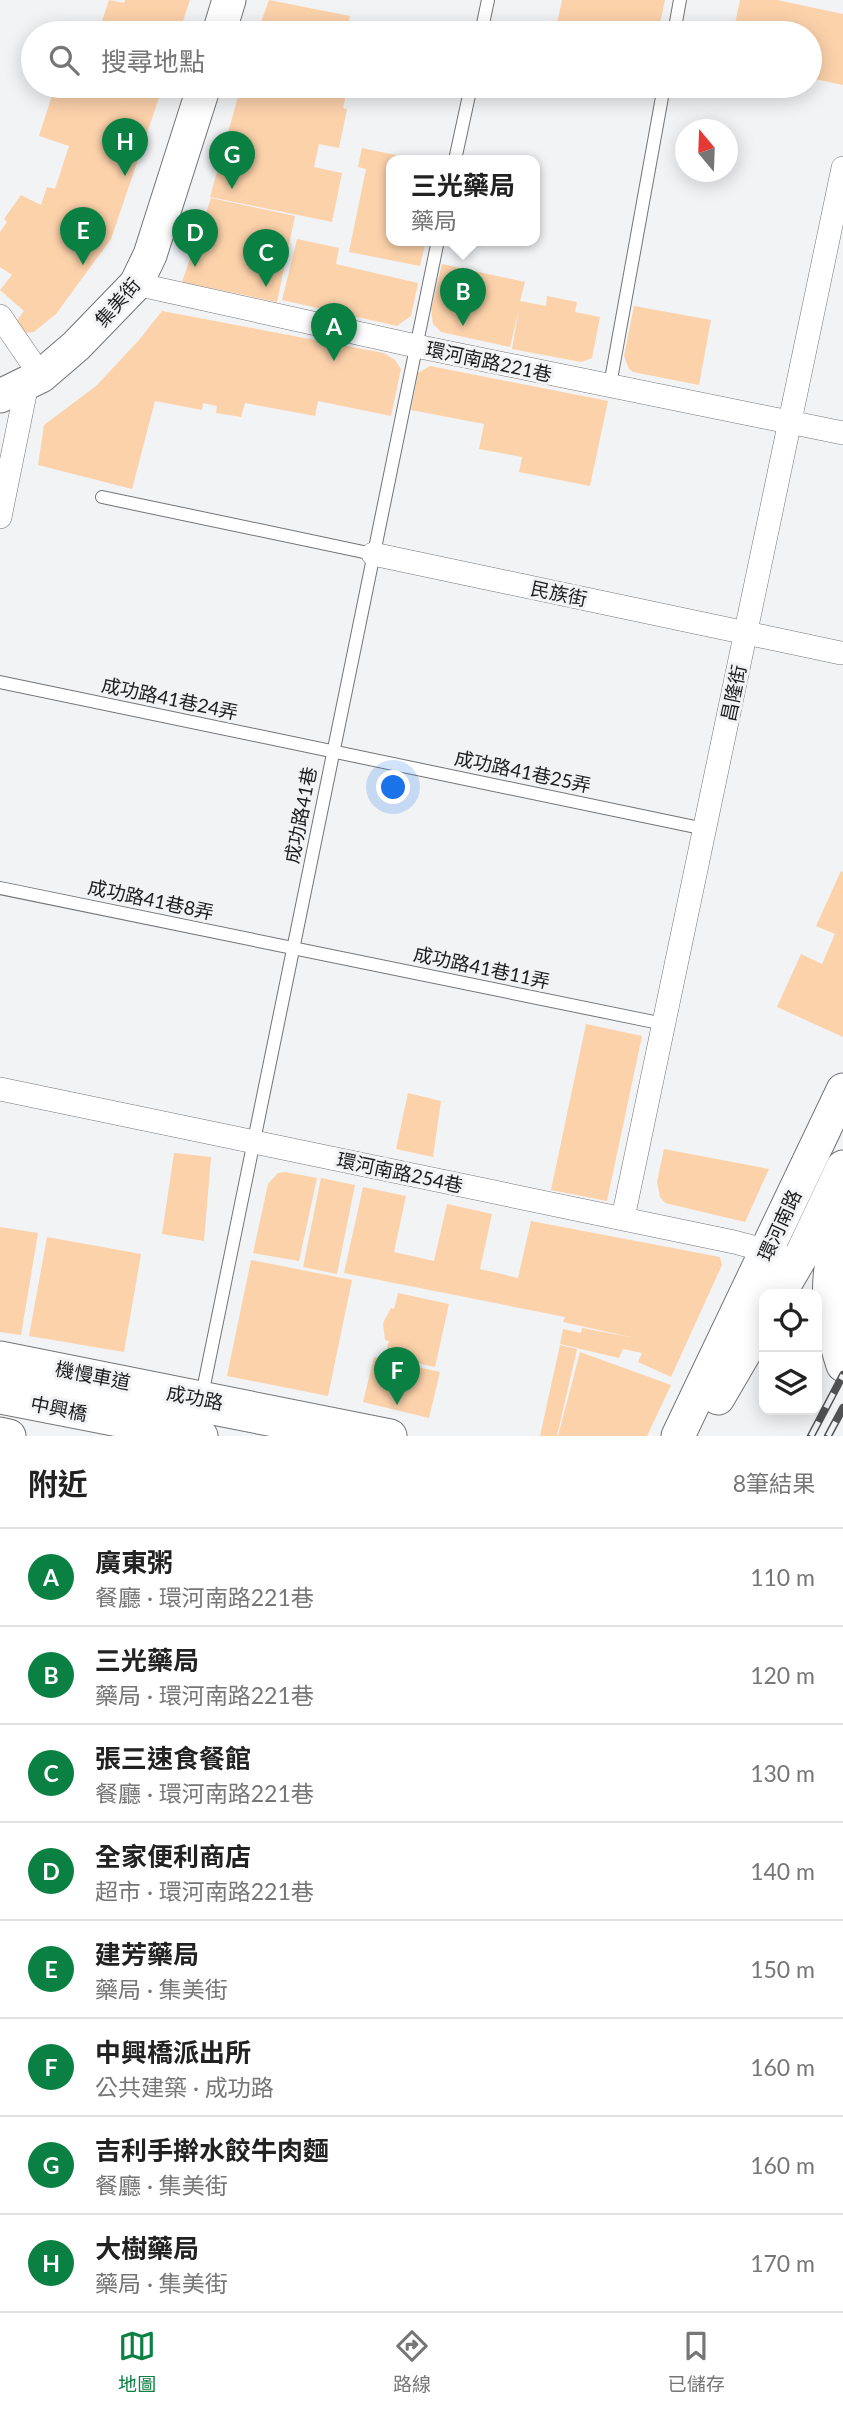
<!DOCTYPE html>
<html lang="zh-TW">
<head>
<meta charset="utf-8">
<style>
  :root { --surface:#fff; --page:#f6f6f6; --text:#222; --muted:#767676; --line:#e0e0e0; --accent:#0b8043 }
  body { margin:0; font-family:Lato,"Noto Sans TC",sans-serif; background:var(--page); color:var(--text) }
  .controls { position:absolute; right:21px; bottom:21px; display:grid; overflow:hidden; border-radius:14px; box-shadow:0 4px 18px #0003 }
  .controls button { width:63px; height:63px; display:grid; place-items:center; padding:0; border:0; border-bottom:2px solid var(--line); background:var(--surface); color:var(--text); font:35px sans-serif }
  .compass { position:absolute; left:675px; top:119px; width:63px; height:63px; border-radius:50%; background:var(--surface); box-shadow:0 4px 18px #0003; rotate:341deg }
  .you { position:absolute; left:394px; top:788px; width:24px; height:24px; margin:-18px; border:5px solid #fff; border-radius:50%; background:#1a73e8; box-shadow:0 0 0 10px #1a73e833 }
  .badge { display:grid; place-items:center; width:46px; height:46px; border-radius:50%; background:var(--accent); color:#fff; font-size:23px; font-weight:700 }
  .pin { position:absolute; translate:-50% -58px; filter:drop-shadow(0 2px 4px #0008) }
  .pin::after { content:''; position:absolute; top:37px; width:24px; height:21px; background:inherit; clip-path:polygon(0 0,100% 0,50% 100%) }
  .popup { position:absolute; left:386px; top:155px; width:154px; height:91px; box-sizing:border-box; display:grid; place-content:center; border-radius:14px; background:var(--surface); filter:drop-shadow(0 2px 5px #0005); font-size:23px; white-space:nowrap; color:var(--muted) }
  .popup b { font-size:26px; color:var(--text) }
  .popup::after { content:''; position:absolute; left:50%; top:100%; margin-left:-14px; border:14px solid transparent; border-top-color:var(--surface) }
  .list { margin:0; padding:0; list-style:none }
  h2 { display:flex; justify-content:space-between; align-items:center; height:91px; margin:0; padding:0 28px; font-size:30px }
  h2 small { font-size:23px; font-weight:400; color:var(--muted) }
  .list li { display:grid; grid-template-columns:46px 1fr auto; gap:21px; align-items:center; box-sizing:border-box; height:98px; padding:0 28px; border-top:2px solid var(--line) }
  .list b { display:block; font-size:26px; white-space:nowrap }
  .list p { margin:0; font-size:23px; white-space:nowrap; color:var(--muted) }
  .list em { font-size:23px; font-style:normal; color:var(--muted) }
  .icon { flex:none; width:38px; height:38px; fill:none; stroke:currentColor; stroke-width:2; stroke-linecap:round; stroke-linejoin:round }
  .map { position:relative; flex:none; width:843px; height:1436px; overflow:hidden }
  .search { position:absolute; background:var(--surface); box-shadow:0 4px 18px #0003; left:21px; right:21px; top:21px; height:77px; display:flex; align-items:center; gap:18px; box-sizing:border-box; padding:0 24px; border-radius:38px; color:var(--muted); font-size:26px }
  .sheet { height:875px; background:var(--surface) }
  nav { display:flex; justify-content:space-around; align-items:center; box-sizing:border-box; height:98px; border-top:2px solid var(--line); background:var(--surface); font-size:19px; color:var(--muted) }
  nav a { display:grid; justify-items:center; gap:4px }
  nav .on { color:var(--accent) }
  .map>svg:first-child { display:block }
</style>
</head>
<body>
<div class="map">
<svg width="843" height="1436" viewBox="0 0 843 1436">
  <rect width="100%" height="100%" fill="#f2f3f5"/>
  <path fill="#fcd2ab" d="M109,0L124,3L125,0H190L179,33H98Z
    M269,0L350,16L346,33H257Z
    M562,0H665L658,33H555Z
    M740,0H777L843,14V85L810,78V33H733Z
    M55,86H163L111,239L56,314L34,332L26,333L15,323L24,311L0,290L12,275L0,267V232L7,222L4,219L21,195L41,205L47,187L55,189L69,146L39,136Z
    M241,86H348L343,108L347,109L339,148L319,144L314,167L342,173L332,222L210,197Z
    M362,148L415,159L391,160V240H426L420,266L349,252L366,169L358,167Z
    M211,198L295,216L277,302L182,282Z
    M297,239L339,248L336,264L418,283L411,316L397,326L282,300Z
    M442,264L525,282L520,301L546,306L547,296L577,302L575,312L600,317L592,358L581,362L512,349L519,309L510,347L441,332L433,324L431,309Z
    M634,306L711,320L699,385L633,372L629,369L624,356Z
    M162,311L384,353L395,360L401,369L391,416L318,401L315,416L245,403L241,417L216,413L217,406L203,403L202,410L155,401L132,489L38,465L44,425L96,386L139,340Z
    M430,366L608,401L590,486L519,472L522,457L479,449L484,424L411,410L418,373Z
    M841,871L843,872V1037L777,1007L801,954L822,964L835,934L816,926Z
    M586,1024L642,1036L607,1201L551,1190Z
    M408,1093L441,1101L433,1157L396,1149Z
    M664,1149L769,1169L745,1222L665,1203L660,1197L657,1182Z
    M174,1153L211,1157L204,1241L162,1234Z
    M285,1172L317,1178L299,1261L253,1253L268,1184L278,1173Z
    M321,1178L355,1185L337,1274L303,1267Z
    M363,1187L406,1196L394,1252L434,1261L447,1204L492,1214L480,1269L518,1278L531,1221L720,1257L722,1265L671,1377L638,1362L642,1353L623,1349L619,1358L560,1344L563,1329L581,1333L582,1328L635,1338L563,1322L565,1317L344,1273Z
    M0,1227L38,1233L21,1335L0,1332Z
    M47,1237L141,1254L124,1352L29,1336Z
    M251,1260L352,1280L328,1396L227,1376Z
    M398,1293L449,1304L435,1367L385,1356L389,1341L385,1340L383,1323L391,1308L394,1309Z
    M560,1345L577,1349L557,1436H540Z
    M580,1352L671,1385L647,1436H558Z
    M374,1357L440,1372L429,1418L363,1402Z"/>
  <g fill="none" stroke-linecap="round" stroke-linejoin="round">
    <defs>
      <path id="lane" d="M481,33L488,0
        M674,33L680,0
        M455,160L471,86
        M610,385L664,86
        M102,497L373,554
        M0,682L705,829
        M0,888L664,1024
        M0,1377L301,1436
        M202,1395L438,240"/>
      <path id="street" d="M136,284L416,346L843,433
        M0,316L41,376
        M0,517L27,384
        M373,554L841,653
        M0,1089L734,1242L779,1254
        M623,1218L843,168"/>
      <path id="secondary" d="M219,33L229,0
        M0,396L41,376L76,346L136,284L150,255L204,86
        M843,1214C826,1270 824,1308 843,1365
        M779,1294L799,1260L843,1167
        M0,1358L390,1436
        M0,1397L201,1436
        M718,1398L764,1319
        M0,1434L9,1436
        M678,1436L843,1090"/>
    </defs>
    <use href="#lane" stroke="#737476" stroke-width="14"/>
    <use href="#street" stroke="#737476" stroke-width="24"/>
    <use href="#secondary" stroke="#737476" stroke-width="35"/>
    <use href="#lane" stroke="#fff" stroke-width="12"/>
    <use href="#street" stroke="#fff" stroke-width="23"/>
    <use href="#secondary" stroke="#fff" stroke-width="33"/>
    <defs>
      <path id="rail" d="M811,1436L843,1375
        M828,1436L843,1408"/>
    </defs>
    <use href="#rail" stroke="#515253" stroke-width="8"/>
    <use href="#rail" stroke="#f2f3f5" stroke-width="5" stroke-dasharray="16" stroke-linecap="butt"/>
  </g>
  <g text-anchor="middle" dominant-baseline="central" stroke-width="6" stroke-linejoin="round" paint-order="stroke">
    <g font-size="19" fill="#1d1d1e" stroke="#f2f3f5">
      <text transform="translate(117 302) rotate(-49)">集美街</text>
      <text transform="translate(489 361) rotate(12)">環河南路221巷</text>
      <text transform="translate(559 593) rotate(12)">民族街</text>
      <text transform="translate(733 693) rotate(-78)">昌隆街</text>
      <text transform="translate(170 698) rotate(12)">成功路41巷24弄</text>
      <text transform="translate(523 771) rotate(12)">成功路41巷25弄</text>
      <text transform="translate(300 815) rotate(-79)">成功路41巷</text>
      <text transform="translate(151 899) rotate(12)">成功路41巷8弄</text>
      <text transform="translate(482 967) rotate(12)">成功路41巷11弄</text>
      <text transform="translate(400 1172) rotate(12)">環河南路254巷</text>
      <text transform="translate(779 1225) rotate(-65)">環河南路</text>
      <text transform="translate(93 1375) rotate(11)">機慢車道</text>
      <text transform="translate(195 1397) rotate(11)">成功路</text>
      <text transform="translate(59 1408) rotate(11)">中興橋</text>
    </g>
  </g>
</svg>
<div class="controls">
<button><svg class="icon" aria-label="locate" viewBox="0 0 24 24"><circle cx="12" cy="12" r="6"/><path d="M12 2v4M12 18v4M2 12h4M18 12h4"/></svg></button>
<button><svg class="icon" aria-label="layers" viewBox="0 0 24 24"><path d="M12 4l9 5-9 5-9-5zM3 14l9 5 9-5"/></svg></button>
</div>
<svg class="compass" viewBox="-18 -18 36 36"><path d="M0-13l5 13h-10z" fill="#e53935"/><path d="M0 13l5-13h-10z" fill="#767676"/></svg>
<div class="you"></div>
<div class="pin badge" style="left:334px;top:361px">A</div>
<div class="pin badge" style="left:463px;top:326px">B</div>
<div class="popup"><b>三光藥局</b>藥局</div>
<div class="pin badge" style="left:266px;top:287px">C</div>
<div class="pin badge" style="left:195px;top:267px">D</div>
<div class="pin badge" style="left:83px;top:265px">E</div>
<div class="pin badge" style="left:397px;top:1405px">F</div>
<div class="pin badge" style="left:232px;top:189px">G</div>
<div class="pin badge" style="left:125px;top:176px">H</div>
<div class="search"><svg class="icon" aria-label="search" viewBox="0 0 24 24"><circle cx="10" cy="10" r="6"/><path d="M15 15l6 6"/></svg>搜尋地點</div>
</div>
<section class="sheet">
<h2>附近<small>8筆結果</small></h2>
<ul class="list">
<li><span class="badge">A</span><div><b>廣東粥</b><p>餐廳 · 環河南路221巷</p></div><em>110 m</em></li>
<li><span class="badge">B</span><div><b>三光藥局</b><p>藥局 · 環河南路221巷</p></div><em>120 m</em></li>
<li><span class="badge">C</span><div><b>張三速食餐館</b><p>餐廳 · 環河南路221巷</p></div><em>130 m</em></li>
<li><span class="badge">D</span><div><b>全家便利商店</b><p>超市 · 環河南路221巷</p></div><em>140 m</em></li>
<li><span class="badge">E</span><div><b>建芳藥局</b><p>藥局 · 集美街</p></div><em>150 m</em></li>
<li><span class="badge">F</span><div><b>中興橋派出所</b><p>公共建築 · 成功路</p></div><em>160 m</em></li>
<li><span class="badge">G</span><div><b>吉利手擀水餃牛肉麵</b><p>餐廳 · 集美街</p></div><em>160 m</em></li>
<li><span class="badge">H</span><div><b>大樹藥局</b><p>藥局 · 集美街</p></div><em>170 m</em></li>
</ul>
</section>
<nav>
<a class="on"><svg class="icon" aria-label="map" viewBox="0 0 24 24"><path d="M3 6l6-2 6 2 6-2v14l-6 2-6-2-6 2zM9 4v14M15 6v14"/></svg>地圖</a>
<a><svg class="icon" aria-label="directions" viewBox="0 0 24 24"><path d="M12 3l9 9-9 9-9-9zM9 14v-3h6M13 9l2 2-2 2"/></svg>路線</a>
<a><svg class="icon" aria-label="saved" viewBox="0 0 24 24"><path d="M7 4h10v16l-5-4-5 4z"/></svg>已儲存</a>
</nav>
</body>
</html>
